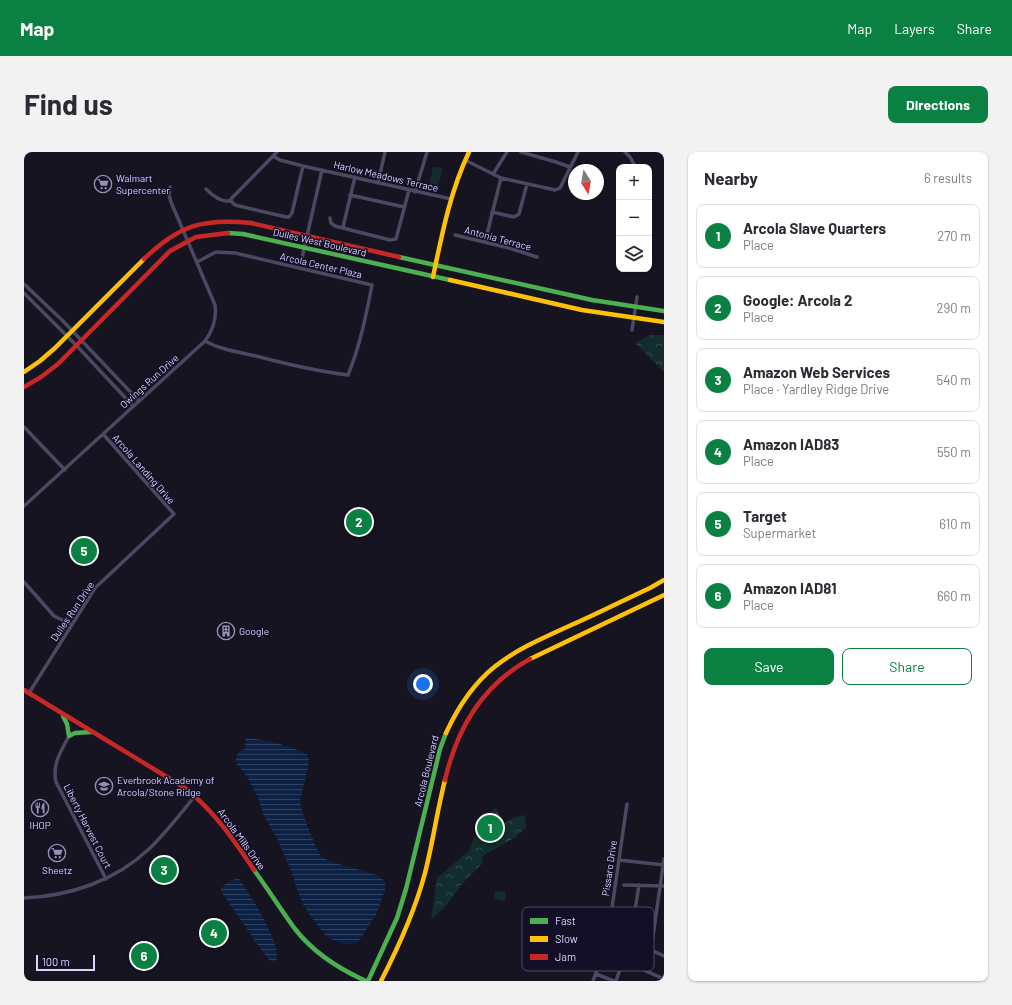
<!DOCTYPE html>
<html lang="en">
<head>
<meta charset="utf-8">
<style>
  :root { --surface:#fff; --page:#f2f2f3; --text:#2b2b33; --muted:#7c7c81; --line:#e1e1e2; --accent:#0b8043 }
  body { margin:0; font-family:Barlow,sans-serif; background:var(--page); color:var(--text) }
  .controls { position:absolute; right:12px; top:12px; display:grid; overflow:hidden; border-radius:8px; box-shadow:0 1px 3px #0004 }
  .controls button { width:36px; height:36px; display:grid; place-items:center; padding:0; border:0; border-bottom:1px solid var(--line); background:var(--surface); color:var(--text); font:20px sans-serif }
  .compass { position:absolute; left:544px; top:12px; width:36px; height:36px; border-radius:50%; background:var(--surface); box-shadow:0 1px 3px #0004; rotate:169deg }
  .scale { position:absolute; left:12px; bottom:10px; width:59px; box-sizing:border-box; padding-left:4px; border:2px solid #d9d4ff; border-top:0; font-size:11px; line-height:14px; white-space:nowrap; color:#d9d4ff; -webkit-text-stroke:3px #130f26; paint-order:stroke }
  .you { position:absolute; left:399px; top:532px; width:14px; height:14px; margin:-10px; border:3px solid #fff; border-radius:50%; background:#1a73e8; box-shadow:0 0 0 6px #1a73e833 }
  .badge { display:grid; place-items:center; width:26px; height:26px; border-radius:50%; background:var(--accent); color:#fff; font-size:13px; font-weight:700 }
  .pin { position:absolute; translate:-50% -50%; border:2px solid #fff; box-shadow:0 1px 4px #0006 }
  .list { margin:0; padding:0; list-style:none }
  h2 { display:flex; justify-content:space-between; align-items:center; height:52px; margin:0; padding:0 16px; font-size:17px }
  h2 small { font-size:13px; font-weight:400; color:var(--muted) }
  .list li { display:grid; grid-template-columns:26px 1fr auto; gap:12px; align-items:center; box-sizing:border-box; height:64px; margin:0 8px 8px; padding:0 8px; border:1px solid var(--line); border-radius:8px }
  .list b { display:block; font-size:15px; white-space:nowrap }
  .list p { margin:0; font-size:13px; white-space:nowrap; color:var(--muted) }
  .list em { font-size:13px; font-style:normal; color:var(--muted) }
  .actions { display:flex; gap:8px; padding:12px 16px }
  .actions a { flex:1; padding:9px 0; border:1px solid var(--accent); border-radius:8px; text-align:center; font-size:14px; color:var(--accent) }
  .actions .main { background:var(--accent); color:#fff }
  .icon { flex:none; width:22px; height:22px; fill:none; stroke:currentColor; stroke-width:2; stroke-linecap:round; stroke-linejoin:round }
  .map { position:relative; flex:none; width:640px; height:829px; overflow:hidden; border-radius:8px }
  header { display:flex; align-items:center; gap:24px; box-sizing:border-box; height:56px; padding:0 20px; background:var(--accent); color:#fff }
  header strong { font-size:19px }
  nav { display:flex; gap:22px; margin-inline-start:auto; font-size:14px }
  .intro { display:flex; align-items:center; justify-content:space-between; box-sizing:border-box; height:96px; padding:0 24px }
  h1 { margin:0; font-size:28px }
  .button { padding:10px 18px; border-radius:8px; background:var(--accent); color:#fff; font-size:14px; font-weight:700 }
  main { display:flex; gap:24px; padding:0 24px }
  aside { flex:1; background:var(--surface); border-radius:8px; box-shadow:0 1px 3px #0004 }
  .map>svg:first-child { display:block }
</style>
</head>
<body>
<header>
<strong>Map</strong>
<nav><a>Map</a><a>Layers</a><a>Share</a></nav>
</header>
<div class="intro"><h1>Find us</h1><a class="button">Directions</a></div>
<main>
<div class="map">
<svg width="640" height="829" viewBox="0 0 640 829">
  <defs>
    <pattern id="forest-crowns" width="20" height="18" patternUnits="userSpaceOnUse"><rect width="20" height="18" fill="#132c2d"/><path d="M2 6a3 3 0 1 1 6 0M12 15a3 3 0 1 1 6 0" fill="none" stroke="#354a4c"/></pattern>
    <pattern id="water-rules" width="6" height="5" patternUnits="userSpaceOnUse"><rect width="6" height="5" fill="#0d2144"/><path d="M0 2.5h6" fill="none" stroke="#304060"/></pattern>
  </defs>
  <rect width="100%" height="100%" fill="#161421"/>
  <path fill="url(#forest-crowns)" d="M627,183H640V220L611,191Z
    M472,656L478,669L481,671L491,665L501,663L502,676L487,688L460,703L458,706L459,711L439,731L421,755L407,768L413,726L446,698L450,685L466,688L476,685L475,674L469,669H455L457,666Z"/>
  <path fill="#132c2d" d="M409,15H411L417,16L418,18L415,31L413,33L406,31V29Z
    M471,739L482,740L481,749L470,747Z"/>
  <path fill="url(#water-rules)" d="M222,586C239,587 269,594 284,603L285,610L276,649L279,662L291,693L297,704L305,709L356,724L361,731V738L352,763L334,790L326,792H321L309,788L301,783L287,765L279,752L274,740L266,716L253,686L239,662L235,648L224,626L212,611C212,603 213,600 221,597Z
    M213,727H215L218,731C227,744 259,795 252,808L249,810L245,808L241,803L198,741L197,737C201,731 207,728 213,727Z"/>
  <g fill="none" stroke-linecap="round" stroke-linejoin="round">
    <path stroke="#4a4962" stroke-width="3.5" d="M497,0L532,10L546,15
      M601,0L606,5L611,14
      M249,4L256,8L279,14L427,47
      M441,8L477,26L531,38L536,36L554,0
      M469,22L483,0
      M354,31L361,0
      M182,37C188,43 197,50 205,49L253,0
      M391,40L403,0
      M326,43L380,55
      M206,48L211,53L215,54L262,65H265L268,61L279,14
      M468,60L490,65L495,62L503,32
      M306,66L307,71L311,74L366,88L372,87L385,38
      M319,75L331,25
      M431,83L485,96L513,105
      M461,90L477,26
      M278,106L298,18
      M173,110L192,100L211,101L348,133C342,164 336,194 324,223C292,219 262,212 232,204C215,200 197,198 181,189
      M0,132L38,168L115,249
      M0,141L52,193L109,254
      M608,178L613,145
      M0,275L41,318
      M0,354L181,189C189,178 193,167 191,153L147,50L145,43L146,35
      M0,430L30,464L47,472
      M5,541L71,436L150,362L79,282
      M45,584C37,599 28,612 32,630L82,727
      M595,708L640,713
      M600,733L640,734
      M0,746C46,744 91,729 125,697C142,681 156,662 171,644
      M584,783L604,788L640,804
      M627,798L640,707
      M599,809L640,827
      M572,822L590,829
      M569,829L583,790L603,652
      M592,829L607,784L615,733"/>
    <path stroke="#4caf50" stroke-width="4.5" d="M204,81L219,82L426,128
      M375,105L568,148L640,159
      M39,564L43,572L45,584L51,581L67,580
      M230,718C244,737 257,758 271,777C289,800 315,817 342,829
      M344,829L373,766L382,737L416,597L422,581"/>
    <path stroke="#ffc107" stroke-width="4.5" d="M409,125C418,82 426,40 445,0
      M426,128L558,158L640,170
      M0,220L16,209L31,196L120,107
      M506,507L640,443
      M422,581C451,518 483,502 543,475C571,463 598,449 626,436L640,428
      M357,829C375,794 391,759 401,721C409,690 413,659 421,628"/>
    <path stroke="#c62828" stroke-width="4.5" d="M120,107C155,73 179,66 227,71L375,105
      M0,235L17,225L34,212L146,99L172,85L204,81
      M0,538L161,636C190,659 210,688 230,718
      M421,628C433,576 458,533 506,507"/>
  </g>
  <defs>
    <symbol id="supermarket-ring" viewBox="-11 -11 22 22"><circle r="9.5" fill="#130f26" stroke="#9591b1" stroke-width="1.5"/><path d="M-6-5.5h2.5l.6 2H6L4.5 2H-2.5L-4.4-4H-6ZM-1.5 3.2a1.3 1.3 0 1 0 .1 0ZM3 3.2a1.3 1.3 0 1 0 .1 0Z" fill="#9591b1"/></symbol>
    <symbol id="building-ring" viewBox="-11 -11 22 22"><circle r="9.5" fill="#130f26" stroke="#9591b1" stroke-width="1.5"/><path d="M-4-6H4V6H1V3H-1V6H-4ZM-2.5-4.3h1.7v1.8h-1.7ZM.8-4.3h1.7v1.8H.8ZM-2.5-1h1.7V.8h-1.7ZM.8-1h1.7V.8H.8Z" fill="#9591b1"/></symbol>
    <symbol id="school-ring" viewBox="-11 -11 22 22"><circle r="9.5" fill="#130f26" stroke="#9591b1" stroke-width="1.5"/><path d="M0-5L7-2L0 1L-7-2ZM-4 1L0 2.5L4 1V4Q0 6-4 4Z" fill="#9591b1"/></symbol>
    <symbol id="restaurant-ring" viewBox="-11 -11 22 22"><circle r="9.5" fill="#130f26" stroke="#9591b1" stroke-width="1.5"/><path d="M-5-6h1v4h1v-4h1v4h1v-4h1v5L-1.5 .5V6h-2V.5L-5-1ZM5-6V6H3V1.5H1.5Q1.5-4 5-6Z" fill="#9591b1"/></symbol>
  </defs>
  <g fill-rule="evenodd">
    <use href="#supermarket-ring" x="69" y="22" width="20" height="20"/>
    <use href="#building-ring" x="192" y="469" width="20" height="20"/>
    <use href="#school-ring" x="70" y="624" width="20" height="20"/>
    <use href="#restaurant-ring" x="6" y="646" width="20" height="20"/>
    <use href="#supermarket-ring" x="23" y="691" width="20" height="20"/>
  </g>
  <g text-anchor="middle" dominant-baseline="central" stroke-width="3" stroke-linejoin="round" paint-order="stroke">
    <g font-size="10" fill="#d9d4ff" stroke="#130f26">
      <text transform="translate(362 24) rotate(13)">Harlow Meadows Terrace</text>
      <text transform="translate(474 86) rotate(15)">Antonia Terrace</text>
      <text transform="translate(296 90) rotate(13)">Dulles West Boulevard</text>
      <text transform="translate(297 113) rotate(13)">Arcola Center Plaza</text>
      <text transform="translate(125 229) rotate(-42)">Owings Run Drive</text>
      <text transform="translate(120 317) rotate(49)">Arcola Landing Drive</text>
      <text transform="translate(48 459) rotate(-56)">Dulles Run Drive</text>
      <text transform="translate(402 619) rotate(-76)">Arcola Boulevard</text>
      <text transform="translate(64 674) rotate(63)">Liberty Harvest Court</text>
      <text transform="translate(218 687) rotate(54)">Arcola Mills Drive</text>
      <text transform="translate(585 716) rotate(-82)">Pissaro Drive</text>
    </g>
    <g font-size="10" fill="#d9d4ff" stroke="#130f26" text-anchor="start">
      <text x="92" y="26">Walmart<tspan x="92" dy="12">Supercenter</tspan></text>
      <text x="215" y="479">Google</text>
      <text x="93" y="628">Everbrook Academy of<tspan x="93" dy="12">Arcola/Stone Ridge</tspan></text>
      <text x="16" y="673" text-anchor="middle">IHOP</text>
      <text x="33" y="718" text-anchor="middle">Sheetz</text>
    </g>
  </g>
  <rect x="498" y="755" width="132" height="64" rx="6" fill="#130f26" stroke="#4e4a67" stroke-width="1"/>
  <rect x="506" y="766" width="18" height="6" fill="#4caf50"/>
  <rect x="506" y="784" width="18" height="6" fill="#ffc107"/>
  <rect x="506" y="802" width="18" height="6" fill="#c62828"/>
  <g font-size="11" fill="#d9d4ff">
    <text x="531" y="773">Fast</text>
    <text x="531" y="791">Slow</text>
    <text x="531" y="809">Jam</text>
  </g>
</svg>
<div class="controls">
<button>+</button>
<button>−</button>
<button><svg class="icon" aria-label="layers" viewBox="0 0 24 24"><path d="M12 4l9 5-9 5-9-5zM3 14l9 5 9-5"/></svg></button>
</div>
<svg class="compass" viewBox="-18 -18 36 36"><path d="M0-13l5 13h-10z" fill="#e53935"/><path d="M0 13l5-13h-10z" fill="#7c7c81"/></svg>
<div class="scale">100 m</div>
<div class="you"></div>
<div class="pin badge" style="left:466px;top:676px">1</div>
<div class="pin badge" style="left:335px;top:370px">2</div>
<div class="pin badge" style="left:140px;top:718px">3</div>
<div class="pin badge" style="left:190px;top:781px">4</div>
<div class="pin badge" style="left:60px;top:399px">5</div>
<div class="pin badge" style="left:120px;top:804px">6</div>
</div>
<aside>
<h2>Nearby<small>6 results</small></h2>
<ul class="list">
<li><span class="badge">1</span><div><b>Arcola Slave Quarters</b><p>Place</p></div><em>270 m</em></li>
<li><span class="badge">2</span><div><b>Google: Arcola 2</b><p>Place</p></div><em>290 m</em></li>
<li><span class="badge">3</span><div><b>Amazon Web Services</b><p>Place · Yardley Ridge Drive</p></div><em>540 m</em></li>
<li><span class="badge">4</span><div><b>Amazon IAD83</b><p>Place</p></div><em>550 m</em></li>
<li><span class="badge">5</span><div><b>Target</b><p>Supermarket</p></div><em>610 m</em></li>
<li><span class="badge">6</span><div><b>Amazon IAD81</b><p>Place</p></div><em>660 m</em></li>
</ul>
<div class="actions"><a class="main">Save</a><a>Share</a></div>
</aside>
</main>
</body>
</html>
